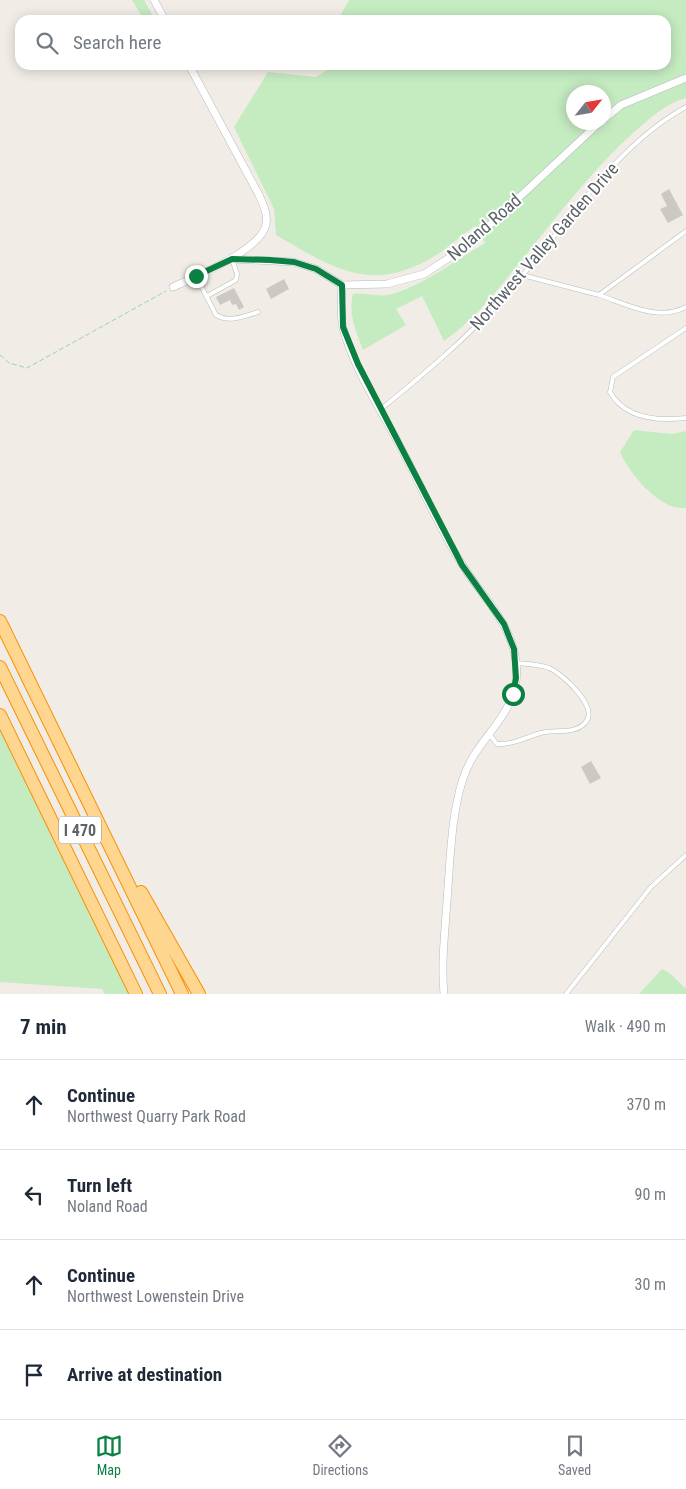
<!DOCTYPE html>
<html lang="en">
<head>
<meta charset="utf-8">
<style>
  :root { --surface:#fff; --page:#f2f2f3; --text:#1f2937; --muted:#747a83; --line:#e0e1e3; --accent:#0b8043 }
  body { margin:0; font-family:"Roboto Condensed",sans-serif; background:var(--page); color:var(--text) }
  .compass { position:absolute; left:566px; top:85px; width:45px; height:45px; border-radius:50%; background:var(--surface); box-shadow:0 2px 12px #0003; rotate:59deg }
  .stop { position:absolute; width:15px; height:15px; margin:-11px; border:4px solid #0b8043; border-radius:50%; background:#fff }
  .stop.end { background:#0b8043; border-color:#fff; box-shadow:0 1px 5px #0008 }
  .list { margin:0; padding:0; list-style:none }
  h2 { display:flex; justify-content:space-between; align-items:center; height:65px; margin:0; padding:0 20px; font-size:21px }
  h2 small { font-size:16px; font-weight:400; color:var(--muted) }
  .list li { display:grid; grid-template-columns:32px 1fr auto; gap:15px; align-items:center; box-sizing:border-box; height:90px; padding:0 20px; border-top:1px solid var(--line) }
  .list b { display:block; font-size:19px; white-space:nowrap }
  .list p { margin:0; font-size:16px; white-space:nowrap; color:var(--muted) }
  .list em { font-size:16px; font-style:normal; color:var(--muted) }
  .icon { flex:none; width:28px; height:28px; fill:none; stroke:currentColor; stroke-width:2; stroke-linecap:round; stroke-linejoin:round }
  .map { position:relative; flex:none; width:686px; height:994px; overflow:hidden }
  .search { position:absolute; background:var(--surface); box-shadow:0 2px 12px #0003; left:15px; right:15px; top:15px; height:55px; display:flex; align-items:center; gap:12px; box-sizing:border-box; padding:0 18px; border-radius:15px; color:var(--muted); font-size:19px }
  .sheet { height:425px; background:var(--surface) }
  nav { display:flex; justify-content:space-around; align-items:center; box-sizing:border-box; height:70px; border-top:1px solid var(--line); background:var(--surface); font-size:14px; color:var(--muted) }
  nav a { display:grid; justify-items:center; gap:2px }
  nav .on { color:var(--accent) }
  .map>svg:first-child { display:block }
</style>
</head>
<body>
<div class="map">
<svg width="686" height="994" viewBox="0 0 686 994">
  <rect width="100%" height="100%" fill="#f1ede6"/>
  <path fill="#c5ebc1" fill-rule="evenodd" d="M132,0H144L155,20H144Z
    M349,0H686V98C666,103 648,120 633,133C590,172 556,218 520,262C497,291 474,320 444,341L422,296L396,309L406,325L363,350C356,331 348,314 353,294C365,292 377,297 388,295C417,289 458,259 485,243L475,226C463,234 451,245 438,254C373,295 336,270 276,235L274,209L234,127L268,72L316,77L335,65H666V20H338ZM574,92H604V122H574Z
    M634,430L672,434L686,431V508C661,512 629,473 620,452Z
    M0,730L15,761L129,994H105L102,989L0,982Z
    M662,969C675,975 676,981 686,988V994H639Z"/>
  <path fill="#ccc8c3" d="M669,189L683,215L668,223L660,209L667,206L661,194Z
    M284,279L289,289L271,299L266,289Z
    M234,288L244,307L239,310L236,304L232,305L230,300L220,305L216,297Z
    M591,761L601,778L590,784L581,767Z"/>
  <g fill="none" stroke-linecap="round" stroke-linejoin="round">
    <defs>
      <path id="service" d="M522,275L599,295L686,231
        M196,276L216,315C229,323 245,316 258,312
        M599,295C626,304 658,322 686,307
        M207,296L236,280L237,274L232,259
        M686,328L613,377L610,392C625,419 659,421 686,418
        M381,409C424,374 467,338 504,297C560,235 612,147 686,107
        M490,735L497,744C513,745 526,737 541,733C555,729 574,735 585,723C600,708 563,674 549,668C538,664 527,664 515,663
        M566,994L651,887L686,855"/>
      <path id="minor" d="M154,0L165,20
        M604,119L621,105L686,78
        M232,259L294,262L316,269L342,285L387,284L424,274L466,247L600,122
        M342,285C341,299 340,314 343,328C353,367 381,410 400,446C421,485 439,528 463,566C480,593 504,616 513,647C531,711 478,730 463,779C451,814 450,864 447,901C445,932 441,963 444,994
        M173,287C195,277 263,249 266,224C268,214 263,204 259,195L189,65"/>
      <path id="motorway" d="M0,621L182,994
        M0,667L160,994
        M0,715L136,994
        M141,892L199,994"/>
    </defs>
    <use href="#service" stroke="#b6babe" stroke-width="5"/>
    <use href="#minor" stroke="#b6babe" stroke-width="8"/>
    <use href="#motorway" stroke="#f78f00" stroke-width="14"/>
    <path stroke="#9bd2a4" stroke-width="1" stroke-dasharray="5 2.5" stroke-linecap="butt" d="M0,355L9,363L27,368L166,291"/>
    <use href="#service" stroke="#fff" stroke-width="4"/>
    <use href="#minor" stroke="#fff" stroke-width="7"/>
    <use href="#motorway" stroke="#ffd68f" stroke-width="12"/>
  </g>
  <g fill="none" stroke-linecap="round" stroke-linejoin="round">
    <path stroke="#0b8043" stroke-width="6" d="M196,276L232,259L270,260L294,262L316,269L342,285L343,327L358,364L462,565L504,624L514,649L516,678L513,694"/>
  </g>
  <g text-anchor="middle" dominant-baseline="central" stroke-width="4" stroke-linejoin="round" paint-order="stroke">
    <rect fill="#fff" stroke="#8e9295" stroke-width="1" x="59" y="816.5" width="42" height="27" rx="4"/>
    <g font-size="16" font-weight="bold" fill="#5d6368">
      <text x="80" y="830">I 470</text>
    </g>
    <g font-size="18" fill="#5d6368" stroke="#fff">
      <text transform="translate(484 227) rotate(-41)">Noland Road</text>
      <text transform="translate(544 246) rotate(-49)">Northwest Valley Garden Drive</text>
    </g>
  </g>
</svg>
<svg class="compass" viewBox="-18 -18 36 36"><path d="M0-13l5 13h-10z" fill="#e53935"/><path d="M0 13l5-13h-10z" fill="#747a83"/></svg>
<div class="stop" style="left:513px;top:694px"></div>
<div class="stop end" style="left:196px;top:276px"></div>
<div class="search"><svg class="icon" aria-label="search" viewBox="0 0 24 24"><circle cx="10" cy="10" r="6"/><path d="M15 15l6 6"/></svg>Search here</div>
</div>
<section class="sheet">
<h2>7 min<small>Walk · 490 m</small></h2>
<ul class="list">
<li><svg class="icon" aria-label="ahead" viewBox="0 0 24 24"><path d="M12 20V5M6 11l6-6 6 6"/></svg><div><b>Continue</b><p>Northwest Quarry Park Road</p></div><em>370 m</em></li>
<li><svg class="icon" aria-label="left" viewBox="0 0 24 24"><path d="M17 20v-9H6M10 6l-5 5 5 5"/></svg><div><b>Turn left</b><p>Noland Road</p></div><em>90 m</em></li>
<li><svg class="icon" aria-label="ahead" viewBox="0 0 24 24"><path d="M12 20V5M6 11l6-6 6 6"/></svg><div><b>Continue</b><p>Northwest Lowenstein Drive</p></div><em>30 m</em></li>
<li><svg class="icon" aria-label="arrive" viewBox="0 0 24 24"><path d="M6 21V4h12l-3 4 3 4H6"/></svg><div><b>Arrive at destination</b></div></li>
</ul>
</section>
<nav>
<a class="on"><svg class="icon" aria-label="map" viewBox="0 0 24 24"><path d="M3 6l6-2 6 2 6-2v14l-6 2-6-2-6 2zM9 4v14M15 6v14"/></svg>Map</a>
<a><svg class="icon" aria-label="directions" viewBox="0 0 24 24"><path d="M12 3l9 9-9 9-9-9zM9 14v-3h6M13 9l2 2-2 2"/></svg>Directions</a>
<a><svg class="icon" aria-label="saved" viewBox="0 0 24 24"><path d="M7 4h10v16l-5-4-5 4z"/></svg>Saved</a>
</nav>
</body>
</html>
